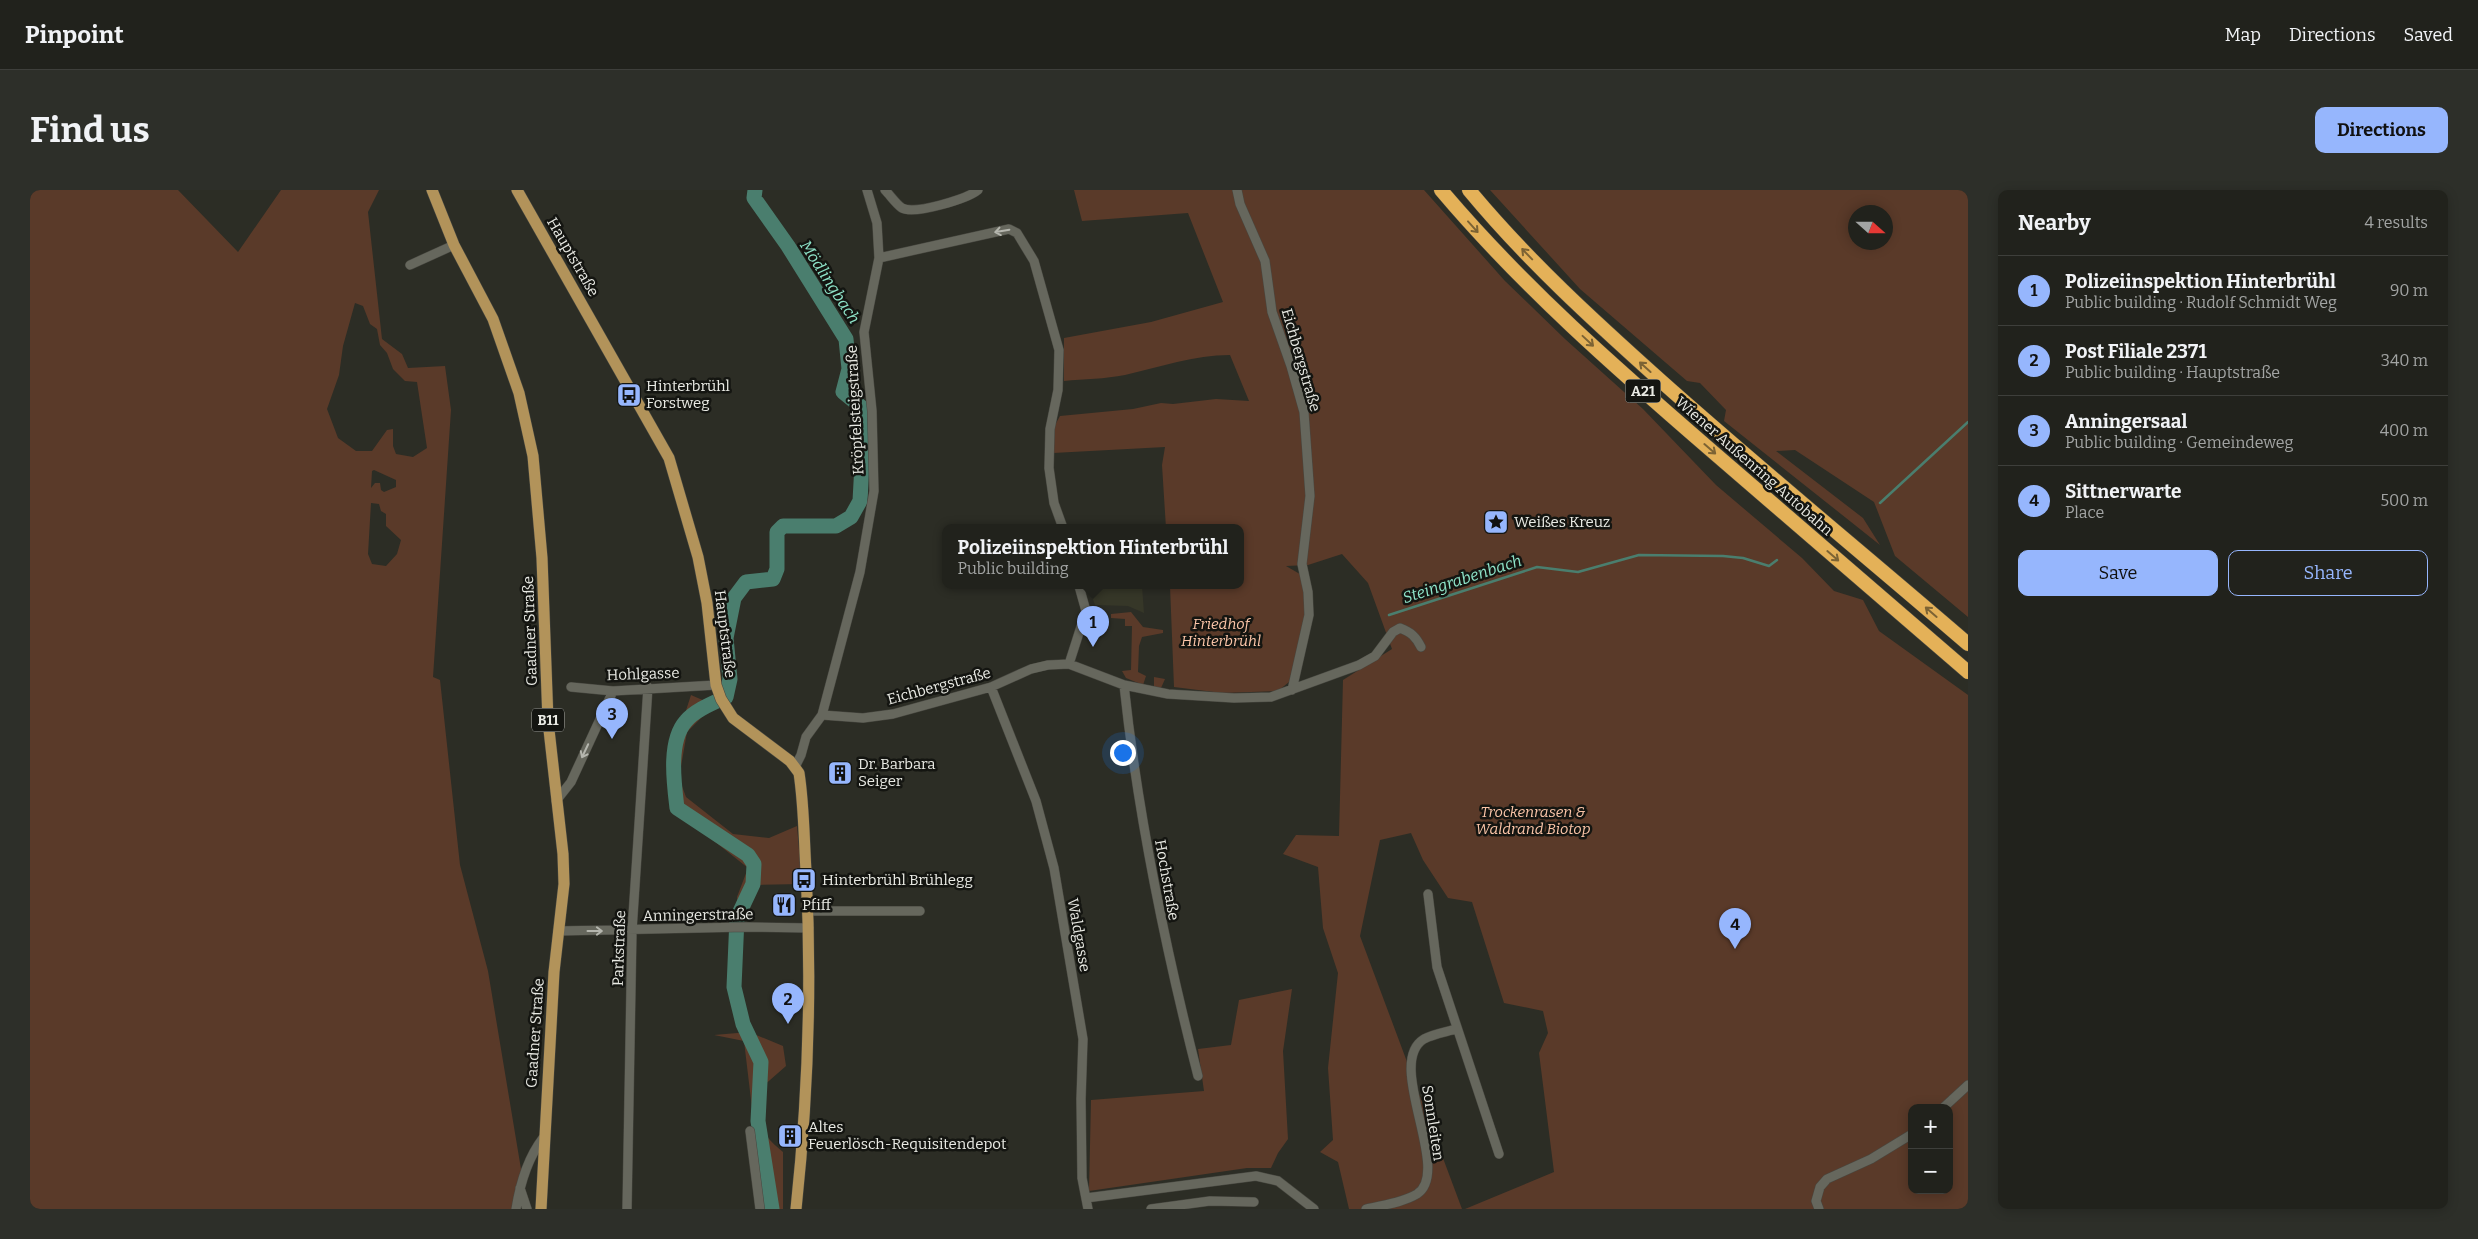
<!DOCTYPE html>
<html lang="en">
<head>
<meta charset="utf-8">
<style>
  :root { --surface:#21221c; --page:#2d2f29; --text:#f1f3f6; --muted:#a2a4a3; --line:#3e3f3b; --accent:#96b6fd }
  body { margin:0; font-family:Bitter,serif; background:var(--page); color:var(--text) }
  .controls { position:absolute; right:15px; bottom:15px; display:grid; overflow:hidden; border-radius:10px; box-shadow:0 2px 12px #0003 }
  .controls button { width:45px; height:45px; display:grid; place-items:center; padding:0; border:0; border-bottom:1px solid var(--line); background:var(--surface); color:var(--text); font:25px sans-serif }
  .compass { position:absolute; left:1818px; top:15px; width:45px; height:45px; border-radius:50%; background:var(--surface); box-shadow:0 2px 12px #0003; rotate:111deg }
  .you { position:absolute; left:1092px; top:562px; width:18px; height:18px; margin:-12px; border:4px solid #fff; border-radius:50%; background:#1a73e8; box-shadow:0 0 0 8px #1a73e833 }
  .badge { display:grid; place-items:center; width:32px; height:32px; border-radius:50%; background:var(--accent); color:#111; font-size:16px; font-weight:700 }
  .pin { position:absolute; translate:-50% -41px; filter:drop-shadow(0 1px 2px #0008) }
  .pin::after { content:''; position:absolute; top:26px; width:18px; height:15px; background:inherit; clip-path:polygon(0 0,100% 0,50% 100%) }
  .popup { position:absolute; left:912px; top:334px; width:302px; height:65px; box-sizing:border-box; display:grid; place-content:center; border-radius:10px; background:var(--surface); filter:drop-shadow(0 1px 4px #0005); font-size:16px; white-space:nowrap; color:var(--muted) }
  .popup b { font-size:19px; color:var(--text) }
  .popup::after { content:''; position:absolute; left:50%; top:100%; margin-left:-10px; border:10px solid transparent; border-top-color:var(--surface) }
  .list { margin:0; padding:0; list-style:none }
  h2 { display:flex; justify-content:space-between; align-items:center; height:65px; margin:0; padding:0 20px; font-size:21px }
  h2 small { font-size:16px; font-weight:400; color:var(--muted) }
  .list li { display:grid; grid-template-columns:32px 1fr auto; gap:15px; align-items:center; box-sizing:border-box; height:70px; padding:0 20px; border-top:1px solid var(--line) }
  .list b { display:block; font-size:19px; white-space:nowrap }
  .list p { margin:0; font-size:16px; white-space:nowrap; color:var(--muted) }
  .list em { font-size:16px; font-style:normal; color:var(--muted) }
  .actions { display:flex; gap:10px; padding:15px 20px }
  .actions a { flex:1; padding:11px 0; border:1px solid var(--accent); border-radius:10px; text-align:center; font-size:18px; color:var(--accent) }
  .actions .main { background:var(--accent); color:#111 }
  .map { position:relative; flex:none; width:1938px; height:1019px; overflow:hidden; border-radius:10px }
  header { display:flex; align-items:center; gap:30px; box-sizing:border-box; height:70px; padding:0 25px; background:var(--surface); border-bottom:1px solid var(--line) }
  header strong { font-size:24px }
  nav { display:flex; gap:28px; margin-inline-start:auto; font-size:18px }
  .intro { display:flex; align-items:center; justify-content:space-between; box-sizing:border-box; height:120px; padding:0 30px }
  h1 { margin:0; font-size:35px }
  .button { padding:12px 22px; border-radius:10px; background:var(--accent); color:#111; font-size:18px; font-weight:700 }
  main { display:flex; gap:30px; padding:0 30px }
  aside { flex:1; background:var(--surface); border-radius:10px; box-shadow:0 2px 12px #0003 }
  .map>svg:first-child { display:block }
</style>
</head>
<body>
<header>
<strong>Pinpoint</strong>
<nav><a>Map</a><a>Directions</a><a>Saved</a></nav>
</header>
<div class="intro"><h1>Find us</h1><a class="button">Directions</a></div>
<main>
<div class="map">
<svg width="1938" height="1019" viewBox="0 0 1938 1019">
  <rect width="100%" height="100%" fill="#2c2d25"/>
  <path fill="#363728" d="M1058,396H1112L1114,423L1098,416L1065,415Z"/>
  <path fill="#5a3a29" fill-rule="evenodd" d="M0,0H148L208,62L251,0H349L338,22L352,149L372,164L378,178L415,176L421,220L403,487L410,490L430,675L458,781L494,997L490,1019H0ZM325,113L333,116L340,134L347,139L350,155L357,163L363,179L375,191L387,192L397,258L383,267L366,264L363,256V239L357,240L342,261H326L308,248L297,219L309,185L313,156ZM344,280L366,290V297L354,302L351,300L350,293H345L341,298L342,281ZM341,313L349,314L351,321L356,324V336L371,350L367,364L356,376L342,374L338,364Z
    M1044,0H1394L1475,91L1535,149L1613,219L1686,295L1772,368L1804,401L1833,410L1849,441L1938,505V1019H1435L1524,982L1509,863L1518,843L1513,821L1474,813L1442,712L1418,708L1393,670L1381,643L1350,650L1330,746L1432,1019H1319L1308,972L1290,962L1303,950L1298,878L1308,783L1293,738L1288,677L1253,664L1266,645L1309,646L1313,490L1362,459L1338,393L1312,364L1278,375L1256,376L1275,387L1279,425L1259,492L1248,501L1192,503L1144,497L1140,396H1210V338H1136L1132,275L1135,257L1023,263L1025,235L1030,226L1103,219L1131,213L1143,214L1186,209L1219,211L1200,165C1164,165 1130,177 1095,185C1075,189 1054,189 1034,191V148L1121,132L1193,112L1158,23L1052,31ZM1882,918H1919V1000H1882Z
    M1460,0H1938V427L1865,366L1844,312L1765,260L1746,261L1833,328L1850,355L1694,231L1696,220L1670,193L1657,191L1550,99ZM1826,22H1856V52H1826Z
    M1101,422L1113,437L1133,440V443L1112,447L1109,456L1108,482L1116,486L1113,495L1096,488L1092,481L1101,480L1102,436H1095V429L1081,428V424Z
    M1124,487L1135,489L1131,498L1124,497Z
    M661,505L684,515L657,542L649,588L656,607L703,644L739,648L767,636L772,694L726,695L718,726L708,718L707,707L718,678L645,620V581L649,542Z
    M1262,799L1253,861L1258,949L1248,963L1241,978H1217L1059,1001L1061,910L1174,901L1168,859L1201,855L1209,810Z
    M719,842L753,856L756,876L732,897C730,930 724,939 753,962V1019H734L714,851L684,845Z"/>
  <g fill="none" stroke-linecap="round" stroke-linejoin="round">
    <path stroke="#4a7e6e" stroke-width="2.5" d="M1850,313L1938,232
      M1359,425L1507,377L1548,382L1609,365L1693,366L1713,368L1739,376L1747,370"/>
    <path stroke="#4a7e6e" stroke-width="15" d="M725,0L724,8L758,56L816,149L819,179L813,202L835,220L830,311L821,327L806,336H753L747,342V379L743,389L716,392L704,408L696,448L700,489L696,507C683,513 665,520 656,531C638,551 644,593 647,618L718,665L724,674L723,694L707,728L704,797L713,834L731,872L728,931L742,1019"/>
    <defs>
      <path id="minor" d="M855,0C860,5 866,14 872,18C884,25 937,9 948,0
        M1207,0L1210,14L1235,71L1242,122L1261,176L1274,222L1280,306L1272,374L1278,402L1279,425L1262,500
        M849,68L979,39L987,43L1004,71L1029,160L1028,200L1020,239L1019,278L1024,313L1033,338
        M380,75L424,55
        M1039,474L1056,421L1049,396
        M1094,495C1108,627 1135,757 1168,886
        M541,497L583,501L686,495
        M961,497L1006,611L1024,678L1053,849L1051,909L1052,988L1058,1019
        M792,525L833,528L863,524L961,497L1001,479L1018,475L1039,474L1094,495L1138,504L1204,508L1241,507L1329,475L1345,466L1363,442L1370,438C1381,442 1386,447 1391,457
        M766,575L771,565L776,547L792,525L830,382L844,301L842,221L834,142L849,68L847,33L837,0
        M526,611L541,592L583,501
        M1398,704L1407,777L1469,964
        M778,721H890
        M528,741L716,737L779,738
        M1913,918L1938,895
        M720,941L730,1019
        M490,998L497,1019
        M1056,1008L1226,986L1248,991L1284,1019
        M486,1019C490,994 497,969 513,948
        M597,1019L602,741L618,497
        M1121,1019L1180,1011L1224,1012
        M1336,1019C1352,1015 1372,1013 1387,1004C1423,981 1354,873 1394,849C1403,844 1416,842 1426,839
        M1789,1019L1786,1011L1790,997L1797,989L1841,969L1882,944"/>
      <path id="major" d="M402,0L424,55L463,129L489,203L503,266L512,368L518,531L533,664L534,694L524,782L511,1019
        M487,0L639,268L668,367L677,413L686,495L691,509L703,528L760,571L769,583C774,615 774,649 776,681C782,794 778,907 766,1019"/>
      <path id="highway" d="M1411,0C1493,97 1588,180 1683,262C1768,336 1853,409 1938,482
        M1439,0C1497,70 1564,131 1631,191C1732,281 1836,366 1938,454"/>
    </defs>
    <use href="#minor" stroke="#484841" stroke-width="10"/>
    <use href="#major" stroke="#484841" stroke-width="12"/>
    <use href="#highway" stroke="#484841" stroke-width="15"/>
    <use href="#minor" stroke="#66675d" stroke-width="9"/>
    <use href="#major" stroke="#b2935a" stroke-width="11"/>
    <use href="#highway" stroke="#e4b158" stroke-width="14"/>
  </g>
  <defs><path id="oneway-shaft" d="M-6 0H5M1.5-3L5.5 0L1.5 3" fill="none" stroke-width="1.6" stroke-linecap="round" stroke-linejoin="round" transform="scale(1.25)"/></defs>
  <g stroke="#7c6334">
    <use href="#oneway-shaft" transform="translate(1443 37) rotate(48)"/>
    <use href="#oneway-shaft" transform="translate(1497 64) rotate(-134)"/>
    <use href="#oneway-shaft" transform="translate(1558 151) rotate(43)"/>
    <use href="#oneway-shaft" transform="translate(1615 177) rotate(-138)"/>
    <use href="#oneway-shaft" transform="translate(1680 259) rotate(41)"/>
    <use href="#oneway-shaft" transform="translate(1803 366) rotate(41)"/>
    <use href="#oneway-shaft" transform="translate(1901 422) rotate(-139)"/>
  </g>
  <g stroke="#b5b6ae">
    <use href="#oneway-shaft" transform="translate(972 41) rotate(170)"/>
    <use href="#oneway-shaft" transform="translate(555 561) rotate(115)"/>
    <use href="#oneway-shaft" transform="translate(565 741)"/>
  </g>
  <defs>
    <symbol id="bus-square" viewBox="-11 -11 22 22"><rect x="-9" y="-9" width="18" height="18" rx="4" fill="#96b6fd" stroke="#141511"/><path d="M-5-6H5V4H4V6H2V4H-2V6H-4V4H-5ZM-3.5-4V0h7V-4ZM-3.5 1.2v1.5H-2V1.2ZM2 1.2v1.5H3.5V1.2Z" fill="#111"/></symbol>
    <symbol id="sight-square" viewBox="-11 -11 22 22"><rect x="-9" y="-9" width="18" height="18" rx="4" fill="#96b6fd" stroke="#141511"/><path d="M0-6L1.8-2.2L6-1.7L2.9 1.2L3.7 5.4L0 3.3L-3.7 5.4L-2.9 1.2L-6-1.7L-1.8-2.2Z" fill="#111"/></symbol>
    <symbol id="building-square" viewBox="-11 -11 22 22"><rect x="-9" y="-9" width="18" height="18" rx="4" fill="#96b6fd" stroke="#141511"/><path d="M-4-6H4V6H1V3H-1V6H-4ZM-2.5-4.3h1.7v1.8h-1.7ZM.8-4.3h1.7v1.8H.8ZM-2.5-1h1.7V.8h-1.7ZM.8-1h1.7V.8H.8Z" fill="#111"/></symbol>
    <symbol id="restaurant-square" viewBox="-11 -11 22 22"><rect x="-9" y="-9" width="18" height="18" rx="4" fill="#96b6fd" stroke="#141511"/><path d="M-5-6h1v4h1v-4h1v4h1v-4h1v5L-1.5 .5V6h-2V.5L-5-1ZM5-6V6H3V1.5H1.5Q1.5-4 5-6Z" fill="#111"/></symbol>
  </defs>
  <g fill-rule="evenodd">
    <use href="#bus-square" x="585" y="191" width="28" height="28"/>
    <use href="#sight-square" x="1452" y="318" width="28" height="28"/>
    <use href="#building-square" x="796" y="569" width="28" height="28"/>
    <use href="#bus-square" x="760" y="676" width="28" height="28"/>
    <use href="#restaurant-square" x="740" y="701" width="28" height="28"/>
    <use href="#building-square" x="746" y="932" width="28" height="28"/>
  </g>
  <g text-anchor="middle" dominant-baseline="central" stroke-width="5" stroke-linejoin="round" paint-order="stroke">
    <g fill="#141511" stroke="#a9aaa5" stroke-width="1">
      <rect x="1595.5" y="189.5" width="35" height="23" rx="4"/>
      <rect x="502" y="518.5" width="32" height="23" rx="4"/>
    </g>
    <g font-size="14" font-weight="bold" fill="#e9eae4">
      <text x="1613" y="201">A21</text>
      <text x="518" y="530">B11</text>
    </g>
    <g font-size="15" fill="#e9eae4" stroke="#141511">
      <text transform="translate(543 67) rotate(60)">Hauptstraße</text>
      <text transform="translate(1271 170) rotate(74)">Eichbergstraße</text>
      <text transform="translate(825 220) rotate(-93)">Kröpfelsteigstraße</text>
      <text transform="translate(1724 276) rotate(41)">Wiener Außenring Autobahn</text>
      <text transform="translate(500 441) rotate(-92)">Gaadner Straße</text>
      <text transform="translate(695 444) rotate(83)">Hauptstraße</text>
      <text transform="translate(613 484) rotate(-2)">Hohlgasse</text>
      <text transform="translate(909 496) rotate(-15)">Eichbergstraße</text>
      <text transform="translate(1137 690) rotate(80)">Hochstraße</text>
      <text transform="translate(668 725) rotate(-1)">Anningerstraße</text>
      <text transform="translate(1049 745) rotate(80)">Waldgasse</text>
      <text transform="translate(589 758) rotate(-88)">Parkstraße</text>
      <text transform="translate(505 843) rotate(-86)">Gaadner Straße</text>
      <text transform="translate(1403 933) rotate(81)">Sonnleiten</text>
    </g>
    <g font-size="15" fill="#e9eae4" stroke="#141511" text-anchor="start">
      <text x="616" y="196">Hinterbrühl<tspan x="616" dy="17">Forstweg</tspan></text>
      <text x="1484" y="332">Weißes Kreuz</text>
      <text x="828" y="574">Dr. Barbara<tspan x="828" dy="17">Seiger</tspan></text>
      <text x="792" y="690">Hinterbrühl Brühlegg</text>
      <text x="772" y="715">Pfiff</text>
      <text x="778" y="937">Altes<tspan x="778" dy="17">Feuerlösch-Requisitendepot</tspan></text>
    </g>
    <g font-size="15" font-style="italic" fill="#fbc5a8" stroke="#141511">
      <text x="1191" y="434">Friedhof<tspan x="1191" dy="17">Hinterbrühl</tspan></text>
      <text x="1503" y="622">Trockenrasen &amp;<tspan x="1503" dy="17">Waldrand Biotop</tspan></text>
    </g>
    <g font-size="16" font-style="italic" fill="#8fe5ca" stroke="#141511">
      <text transform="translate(800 92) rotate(57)">Mödlingbach</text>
      <text transform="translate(1432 389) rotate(-18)">Steingrabenbach</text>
    </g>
  </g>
</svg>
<div class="controls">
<button>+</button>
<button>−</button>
</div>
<svg class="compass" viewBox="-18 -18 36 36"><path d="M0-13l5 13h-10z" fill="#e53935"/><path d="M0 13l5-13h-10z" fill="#a2a4a3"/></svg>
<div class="you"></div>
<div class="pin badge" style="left:1063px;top:457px">1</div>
<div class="popup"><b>Polizeiinspektion Hinterbrühl</b>Public building</div>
<div class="pin badge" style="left:758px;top:834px">2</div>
<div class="pin badge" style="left:582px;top:549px">3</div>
<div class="pin badge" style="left:1705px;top:759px">4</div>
</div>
<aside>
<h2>Nearby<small>4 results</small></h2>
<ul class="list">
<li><span class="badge">1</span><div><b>Polizeiinspektion Hinterbrühl</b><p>Public building · Rudolf Schmidt Weg</p></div><em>90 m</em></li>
<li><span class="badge">2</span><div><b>Post Filiale 2371</b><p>Public building · Hauptstraße</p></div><em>340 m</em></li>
<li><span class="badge">3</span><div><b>Anningersaal</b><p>Public building · Gemeindeweg</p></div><em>400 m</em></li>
<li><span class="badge">4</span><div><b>Sittnerwarte</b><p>Place</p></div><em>500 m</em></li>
</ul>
<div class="actions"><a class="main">Save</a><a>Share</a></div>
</aside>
</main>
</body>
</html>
